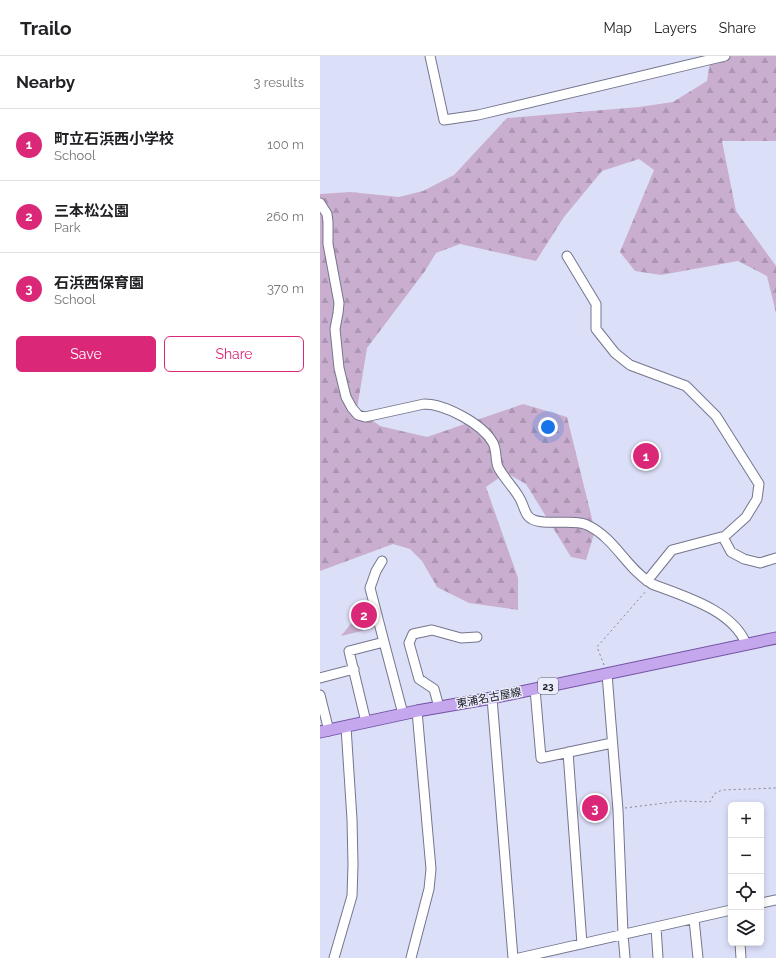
<!DOCTYPE html>
<html lang="en">
<head>
<meta charset="utf-8">
<style>
  :root { --surface:#fff; --page:#f6f6f6; --text:#202124; --muted:#757577; --line:#e0e0e0; --accent:#db2777 }
  body { margin:0; font-family:Raleway,"Noto Sans JP",sans-serif; background:var(--page); color:var(--text) }
  .controls { position:absolute; right:12px; bottom:12px; display:grid; overflow:hidden; border-radius:6px; box-shadow:0 2px 6px #0003 }
  .controls button { width:36px; height:36px; display:grid; place-items:center; padding:0; border:0; border-bottom:1px solid var(--line); background:var(--surface); color:var(--text); font:20px sans-serif }
  .you { position:absolute; left:228px; top:371px; width:14px; height:14px; margin:-10px; border:3px solid #fff; border-radius:50%; background:#1a73e8; box-shadow:0 0 0 6px #1a73e833 }
  .badge { display:grid; place-items:center; width:26px; height:26px; border-radius:50%; background:var(--accent); color:#fff; font-size:13px; font-weight:700 }
  .pin { position:absolute; translate:-50% -50%; border:2px solid #fff; box-shadow:0 1px 4px #0006 }
  .list { margin:0; padding:0; list-style:none }
  h2 { display:flex; justify-content:space-between; align-items:center; height:52px; margin:0; padding:0 16px; font-size:17px }
  h2 small { font-size:13px; font-weight:400; color:var(--muted) }
  .list li { display:grid; grid-template-columns:26px 1fr auto; gap:12px; align-items:center; box-sizing:border-box; height:72px; padding:0 16px; border-top:1px solid var(--line) }
  .list b { display:block; font-size:15px; white-space:nowrap }
  .list p { margin:0; font-size:13px; white-space:nowrap; color:var(--muted) }
  .list em { font-size:13px; font-style:normal; color:var(--muted) }
  .actions { display:flex; gap:8px; padding:12px 16px }
  .actions a { flex:1; padding:9px 0; border:1px solid var(--accent); border-radius:6px; text-align:center; font-size:14px; color:var(--accent) }
  .actions .main { background:var(--accent); color:#fff }
  .icon { flex:none; width:22px; height:22px; fill:none; stroke:currentColor; stroke-width:2; stroke-linecap:round; stroke-linejoin:round }
  .map { position:relative; flex:none; width:456px; height:902px; overflow:hidden }
  header { display:flex; align-items:center; gap:24px; box-sizing:border-box; height:56px; padding:0 20px; background:var(--surface); border-bottom:1px solid var(--line) }
  header strong { font-size:19px }
  nav { display:flex; gap:22px; margin-inline-start:auto; font-size:14px }
  main { display:flex }
  aside { flex:1; background:var(--surface) }
  .map>svg:first-child { display:block }
</style>
</head>
<body>
<header>
<strong>Trailo</strong>
<nav><a>Map</a><a>Layers</a><a>Share</a></nav>
</header>
<main>
<aside>
<h2>Nearby<small>3 results</small></h2>
<ul class="list">
<li><span class="badge">1</span><div><b>町立石浜西小学校</b><p>School</p></div><em>100 m</em></li>
<li><span class="badge">2</span><div><b>三本松公園</b><p>Park</p></div><em>260 m</em></li>
<li><span class="badge">3</span><div><b>石浜西保育園</b><p>School</p></div><em>370 m</em></li>
</ul>
<div class="actions"><a class="main">Save</a><a>Share</a></div>
</aside>
<div class="map">
<svg width="456" height="902" viewBox="0 0 456 902">
  <defs>
    <pattern id="forest-firs" width="22" height="20" patternUnits="userSpaceOnUse"><rect width="22" height="20" fill="#c9aecf"/><path d="M5 1l3.5 6h-7zM16 11l3.5 6h-7z" fill="#ac95b2"/></pattern>
  </defs>
  <rect width="100%" height="100%" fill="#dcdff8"/>
  <path fill="url(#forest-firs)" d="M391,0H456V85H402L416,155L456,210V257L447,220L418,205L341,219L315,215L300,196L334,114L319,103L282,115L244,161L216,205L140,188L116,197L105,215L47,292L37,353L60,370L107,381L203,348L247,361L275,475L266,504L251,501L206,428L186,417L166,431L198,522V554L149,547L117,531L102,505L90,493L73,488L0,515V138L30,136L79,141L103,135L134,119L187,62L319,51L353,46L387,25Z"/>
  <path fill="#c9aecf" d="M48,546L54,572L21,580Z"/>
  <g fill="none" stroke-linecap="round" stroke-linejoin="round">
    <defs>
      <path id="minor" d="M110,0L124,64L158,59L405,0
        M0,147L7,158L8,166V188L19,247L18,257L15,273L19,312L26,341L32,352L38,359L45,361L104,348C125,348 163,368 173,387C177,394 175,403 178,411C184,422 193,431 199,441C203,447 204,455 208,460C217,472 254,462 267,469C294,481 307,513 332,528C363,540 413,554 426,588
        M247,200L276,248V273L295,297L310,309L366,330L396,360L439,428L437,443L426,461L405,480L352,494L327,525
        M403,481L411,496L424,503L440,507L456,502
        M62,505L56,515L50,532L64,586
        M287,618L298,754L303,878L305,902
        M0,622L34,613
        M215,633L221,702L292,687
        M0,639L9,675
        M172,642L193,902
        M119,651L114,633L99,623L89,587L93,578L112,574L141,582L157,581
        M46,666L29,595L64,586L83,658
        M248,696L262,888
        M441,847L456,844
        M374,863L378,902
        M336,871L338,902
        M420,887L421,902
        M14,902L32,840L33,809L32,763L26,671
        M91,902L109,833L111,813L97,655
        M199,902L411,854"/>
      <path id="major" d="M0,676L97,655L172,642L456,582"/>
    </defs>
    <use href="#minor" stroke="#74768d" stroke-width="11"/>
    <use href="#major" stroke="#7252a2" stroke-width="13"/>
    <path stroke="#838596" stroke-width="1" stroke-dasharray="2 3" stroke-linecap="butt" d="M284,609L277,591L326,535
      M305,752L361,745L390,746L394,738L402,734L456,732"/>
    <use href="#minor" stroke="#fff" stroke-width="9"/>
    <use href="#major" stroke="#c5a7ee" stroke-width="11"/>
  </g>
  <g text-anchor="middle" dominant-baseline="central" stroke-width="3" stroke-linejoin="round" paint-order="stroke">
    <rect fill="#ebedfc" stroke="#5d5e69" stroke-width="1" x="218" y="622" width="20" height="16" rx="3"/>
    <g font-size="10" font-weight="bold" fill="#20212a">
      <text x="228" y="630">23</text>
    </g>
    <g font-size="11" fill="#20212a" stroke="#ebedfc">
      <text transform="translate(169 642) rotate(-11)">東浦名古屋線</text>
    </g>
  </g>
</svg>
<div class="controls">
<button>+</button>
<button>−</button>
<button><svg class="icon" aria-label="locate" viewBox="0 0 24 24"><circle cx="12" cy="12" r="6"/><path d="M12 2v4M12 18v4M2 12h4M18 12h4"/></svg></button>
<button><svg class="icon" aria-label="layers" viewBox="0 0 24 24"><path d="M12 4l9 5-9 5-9-5zM3 14l9 5 9-5"/></svg></button>
</div>
<div class="you"></div>
<div class="pin badge" style="left:326px;top:400px">1</div>
<div class="pin badge" style="left:44px;top:559px">2</div>
<div class="pin badge" style="left:275px;top:752px">3</div>
</div>
</main>
</body>
</html>
